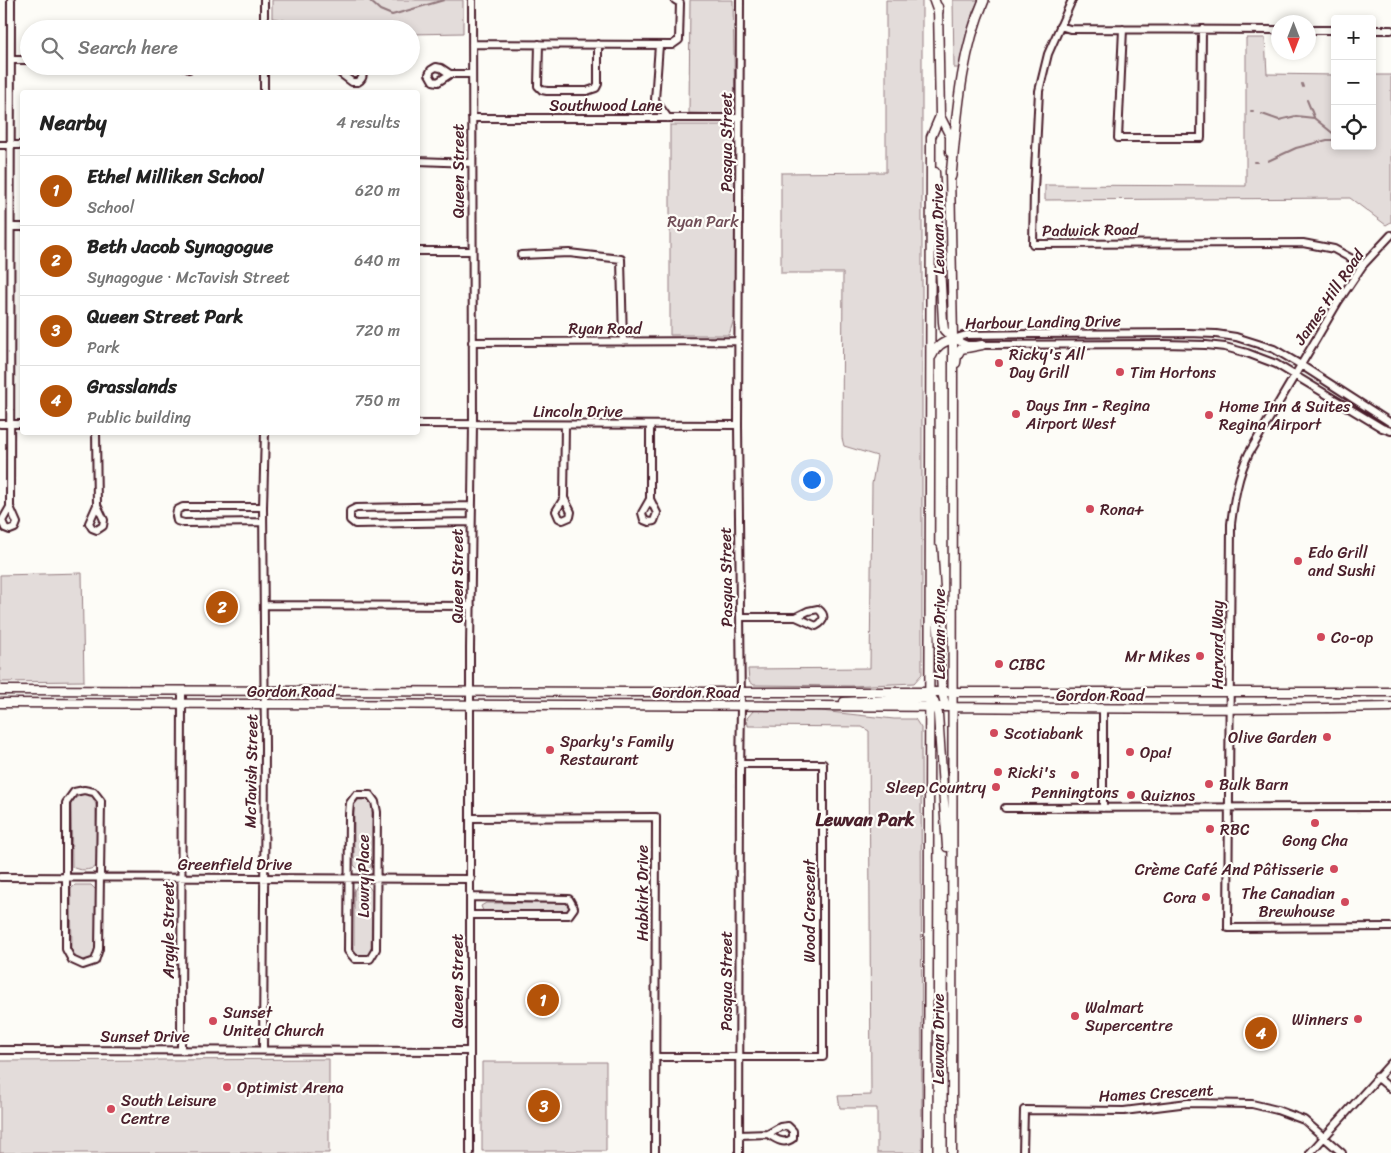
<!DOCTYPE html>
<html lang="en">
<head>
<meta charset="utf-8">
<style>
  :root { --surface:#fff; --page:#f6f6f6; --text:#222; --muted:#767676; --line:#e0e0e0; --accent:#b45309 }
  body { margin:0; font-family:Sriracha,sans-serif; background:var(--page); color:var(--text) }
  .controls { position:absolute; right:15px; top:15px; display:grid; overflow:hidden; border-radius:5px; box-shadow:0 2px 8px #0003 }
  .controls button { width:45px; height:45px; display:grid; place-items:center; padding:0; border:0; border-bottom:1px solid var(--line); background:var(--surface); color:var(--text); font:25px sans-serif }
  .compass { position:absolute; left:1271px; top:15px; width:45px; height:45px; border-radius:50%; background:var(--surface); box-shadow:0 2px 8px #0003; rotate:180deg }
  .you { position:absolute; left:811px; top:479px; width:18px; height:18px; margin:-12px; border:4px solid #fff; border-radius:50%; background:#1a73e8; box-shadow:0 0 0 8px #1a73e833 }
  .badge { display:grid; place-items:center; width:32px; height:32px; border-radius:50%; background:var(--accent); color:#fff; font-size:16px; font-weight:700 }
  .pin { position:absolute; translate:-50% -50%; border:2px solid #fff; box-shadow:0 1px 5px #0006 }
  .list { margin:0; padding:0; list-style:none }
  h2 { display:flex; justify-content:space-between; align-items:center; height:65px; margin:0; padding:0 20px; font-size:21px }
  h2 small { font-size:16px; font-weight:400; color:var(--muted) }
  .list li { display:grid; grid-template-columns:32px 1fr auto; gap:15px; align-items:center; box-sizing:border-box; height:70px; padding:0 20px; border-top:1px solid var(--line) }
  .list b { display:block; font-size:19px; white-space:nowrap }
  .list p { margin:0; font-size:16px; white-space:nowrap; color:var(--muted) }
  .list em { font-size:16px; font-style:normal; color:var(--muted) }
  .icon { flex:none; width:28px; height:28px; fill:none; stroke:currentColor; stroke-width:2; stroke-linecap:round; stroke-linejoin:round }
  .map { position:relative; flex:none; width:1391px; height:1153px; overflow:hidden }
  .search { position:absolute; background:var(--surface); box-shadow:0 2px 8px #0003; left:20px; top:20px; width:400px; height:55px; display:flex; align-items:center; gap:12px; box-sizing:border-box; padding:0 18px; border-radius:28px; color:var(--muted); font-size:19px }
  .panel { position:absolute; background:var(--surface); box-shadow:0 2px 8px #0003; left:20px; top:90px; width:400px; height:345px; border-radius:5px }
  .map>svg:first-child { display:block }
</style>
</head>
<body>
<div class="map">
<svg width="1391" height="1153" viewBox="0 0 1391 1153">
  <rect width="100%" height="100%" fill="#fdfcf7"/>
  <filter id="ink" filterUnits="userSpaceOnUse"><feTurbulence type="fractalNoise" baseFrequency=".02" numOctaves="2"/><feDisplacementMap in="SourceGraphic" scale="10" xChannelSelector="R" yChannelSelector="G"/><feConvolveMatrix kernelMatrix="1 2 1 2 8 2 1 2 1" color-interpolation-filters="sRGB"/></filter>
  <g filter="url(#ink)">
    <path fill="#e3dcda" stroke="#967e82" d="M272,0H463V33L411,34V29H334L272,18Z
      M690,0H733L735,108L729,114L689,113Z
      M886,0H922V674L914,683L850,686L754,685L749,681L748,669L870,668L872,484L877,456L844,446L842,438L843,273H781V173L886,172Z
      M953,0H979L973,11L960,68H954Z
      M1246,38H1265L1267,74L1335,75V146H1372V75H1391V222L1386,225L1350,198L1045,200V185L1246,186Z
      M670,125H735V316L729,335H670Z
      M82,573L84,681L0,682V575Z
      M754,710L821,711L894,719H915L921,728L922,1153H877V1108H840L838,1096L871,1095L869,731L862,727L748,726L747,718Z
      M83,794L93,797L96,805L97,866C89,871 80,871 72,867L71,804L75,798Z
      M358,800H368L372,805L371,866L368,870L358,869L354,865V805Z
      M75,885H91L96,890V949L92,957L84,961L74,957L72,951L71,889Z
      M357,886H368L372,891L371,952L367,956L357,955L354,951V891Z
      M486,903H566L570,907L569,910L565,913L486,912L483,911L481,906Z
      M329,1059V1153H0V1061Z
      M482,1062H606V1151H482Z"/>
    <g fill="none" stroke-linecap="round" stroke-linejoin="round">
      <path stroke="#91777b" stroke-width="2" d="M369,0L380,10L392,15L444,0
        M1302,84L1303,87
        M1307,100L1314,117
        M1251,111H1253
        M1262,114L1279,120L1296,116L1314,118L1335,135
        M1351,146L1358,147
        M1268,161L1296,148L1327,140H1335
        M1254,162H1257"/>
      <defs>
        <path id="minor" d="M264,0V29
          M1072,0L1048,54L1039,91L1034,190L1033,244L1303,243L1334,249L1363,265
          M1060,26L1070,29L1278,30
          M1123,29L1118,138H1201L1202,29
          M1308,30H1335
          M1372,30H1391
          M472,44L672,45L679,40L680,3L675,0
          M539,44L538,86L542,90L547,91H587L596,88L598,84V44
          M659,45L655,100L668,118
          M11,60H29
          M98,66L103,68L109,66
          M183,66L189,69L196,66
          M264,66V92
          M307,66L336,70L353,66
          M336,70L352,82H358C365,78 364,69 356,66
          M450,74L441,68L436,67L431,70L429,74L433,81L438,82L450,74H472
          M472,118H740
          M0,145H22
          M418,161L471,163
          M11,227H22
          M1391,235L1363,265L1338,302L1249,453C1238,475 1234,500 1231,524L1228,928L1391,927
          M418,251H471
          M521,255L569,253L621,259L623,342
          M953,339L966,335L1034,334L1188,333L1216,334L1236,337L1274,349L1301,365L1391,423
          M953,339L967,345L1163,344L1206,345L1225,347L1247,353L1276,364L1382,428L1391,431
          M472,342L738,341
          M0,424H22
          M418,424L738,425
          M96,432L97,505L104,520L103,526L97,530L92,528L89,523L97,505
          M564,498L556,511L559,518L563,520L570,517L571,512L564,498L565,425
          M650,499L642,513L644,520L649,522L654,521L657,513L650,499V425
          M471,506L356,508L350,511V520L355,524L471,522
          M10,507L2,521L5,528L10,530L15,528L17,523L10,507L11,0
          M263,507H183L177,510L176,516L177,521L184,523L263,522
          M265,605L471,606
          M740,617H796L808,611L818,609C826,615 825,621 816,626L796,617
          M84,790L94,792L101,801L99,949L95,961L83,965L72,960L66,949V803L74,792Z
          M356,795H370L375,802L377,812L376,949L370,959H355L348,951L349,814L350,803Z
          M1005,808L1391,807
          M1103,808V709
          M471,818L656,817L655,1153
          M0,877L471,879
          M471,897L569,899L574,908L569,915H471
          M0,1050L470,1051
          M181,1050L182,690
          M263,1050L265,748L263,507L265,432
          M656,1057H823V764H740
          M1377,1077L1391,1089
          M739,1135L768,1134L780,1127L788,1126L793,1131V1138C784,1145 777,1140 768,1134
          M470,1153V649L473,424L472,0
          M739,1153L740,773L741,706L738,425L740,0
          M1023,1153L1024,1110L1124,1111L1188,1103L1252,1104L1277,1110L1304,1120L1342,1153
          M1310,1153L1391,1063"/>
        <path id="major" d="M940,116L950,136V152
          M950,171L953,339L952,1153
          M935,172L943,322L944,330L953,339
          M932,356C936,346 943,342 953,339
          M956,363L957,356L961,349L982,345
          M933,549L942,692L945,704L951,708
          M0,690L635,692H1391
          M928,692L934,701L938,714L947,847
          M844,702L932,698
          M0,703C273,705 545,704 818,706C1009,707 1200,711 1391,707
          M928,1153L931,137L940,116L938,7"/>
        <path id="highway" d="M934,0L938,11
          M951,176C957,116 960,55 984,0"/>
      </defs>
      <use href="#minor" stroke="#4a1f2b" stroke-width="10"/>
      <use href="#major" stroke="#4a1f2b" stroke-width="11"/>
      <use href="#highway" stroke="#4a1f2b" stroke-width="12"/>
      <use href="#minor" stroke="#fdfcf7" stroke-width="6"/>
      <use href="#major" stroke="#fdfcf7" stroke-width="8"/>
      <use href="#highway" stroke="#fdfcf7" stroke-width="9"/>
    </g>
  </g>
  <g fill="#d1495b" stroke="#fdfcf7" stroke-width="2">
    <circle cx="999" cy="363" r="5"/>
    <circle cx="1120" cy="372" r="5"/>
    <circle cx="1016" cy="414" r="5"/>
    <circle cx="1209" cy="415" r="5"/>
    <circle cx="1090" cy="509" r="5"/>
    <circle cx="1298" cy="561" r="5"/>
    <circle cx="1321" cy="637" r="5"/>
    <circle cx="1200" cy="656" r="5"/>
    <circle cx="999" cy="664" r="5"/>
    <circle cx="994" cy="733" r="5"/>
    <circle cx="1327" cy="737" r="5"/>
    <circle cx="550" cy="750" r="5"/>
    <circle cx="1130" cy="752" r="5"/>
    <circle cx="998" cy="772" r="5"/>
    <circle cx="1075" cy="775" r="5"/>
    <circle cx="1209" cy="784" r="5"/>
    <circle cx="996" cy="787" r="5"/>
    <circle cx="1131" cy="795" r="5"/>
    <circle cx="1315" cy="823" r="5"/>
    <circle cx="1210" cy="829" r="5"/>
    <circle cx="1334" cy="869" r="5"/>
    <circle cx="1206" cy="897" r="5"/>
    <circle cx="1345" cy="902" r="5"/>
    <circle cx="1075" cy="1016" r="5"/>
    <circle cx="1358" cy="1019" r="5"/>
    <circle cx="213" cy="1021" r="5"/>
    <circle cx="227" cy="1087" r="5"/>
    <circle cx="111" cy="1109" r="5"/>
  </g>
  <g text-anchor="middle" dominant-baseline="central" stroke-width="4.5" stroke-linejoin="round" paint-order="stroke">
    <g font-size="16" fill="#4a1f2b" stroke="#fdfcf7">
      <text x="606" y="105">Southwood Lane</text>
      <text transform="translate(726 142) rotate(-90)">Pasqua Street</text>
      <text transform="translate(458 171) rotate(-90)">Queen Street</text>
      <text transform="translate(938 229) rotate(-91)">Lewvan Drive</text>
      <text transform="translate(1090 230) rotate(-1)">Padwick Road</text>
      <text transform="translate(1329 297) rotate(-56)">James Hill Road</text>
      <text transform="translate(1043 322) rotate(-1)">Harbour Landing Drive</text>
      <text x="605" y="328">Ryan Road</text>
      <text x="578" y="411">Lincoln Drive</text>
      <text transform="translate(457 576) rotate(-90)">Queen Street</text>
      <text transform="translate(726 577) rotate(-91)">Pasqua Street</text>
      <text transform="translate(939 634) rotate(-90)">Lewvan Drive</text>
      <text transform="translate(1217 645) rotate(-90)">Harvard Way</text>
      <text x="291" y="691">Gordon Road</text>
      <text x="696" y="692">Gordon Road</text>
      <text x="1100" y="695">Gordon Road</text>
      <text transform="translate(251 771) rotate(-89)">McTavish Street</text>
      <text x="235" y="864">Greenfield Drive</text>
      <text transform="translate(363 876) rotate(-90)">Lowry Place</text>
      <text transform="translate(642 893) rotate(-90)">Habkirk Drive</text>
      <text transform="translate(809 911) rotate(-90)">Wood Crescent</text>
      <text transform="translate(168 930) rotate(-90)">Argyle Street</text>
      <text transform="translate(457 981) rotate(-90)">Queen Street</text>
      <text transform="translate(726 981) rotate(-90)">Pasqua Street</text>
      <text x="145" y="1036">Sunset Drive</text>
      <text transform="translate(938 1039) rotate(-90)">Lewvan Drive</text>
      <text transform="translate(1156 1093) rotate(-3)">Hames Crescent</text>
    </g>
    <g font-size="16" fill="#704e57" stroke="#fdfcf7">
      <text x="703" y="221">Ryan Park</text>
    </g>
    <g font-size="16" fill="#4a1f2b" stroke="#fdfcf7" text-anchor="start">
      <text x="1009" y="354">Ricky's All<tspan x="1009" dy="18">Day Grill</tspan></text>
      <text x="1130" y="372">Tim Hortons</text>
      <text x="1026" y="405">Days Inn - Regina<tspan x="1026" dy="18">Airport West</tspan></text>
      <text x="1219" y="406">Home Inn &amp; Suites<tspan x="1219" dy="18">Regina Airport</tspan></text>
      <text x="1100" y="509">Rona+</text>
      <text x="1308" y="552">Edo Grill<tspan x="1308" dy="18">and Sushi</tspan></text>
      <text x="1331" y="637">Co-op</text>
      <text x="1190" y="656" text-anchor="end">Mr Mikes</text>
      <text x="1009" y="664">CIBC</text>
      <text x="1004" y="733">Scotiabank</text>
      <text x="1317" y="737" text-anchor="end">Olive Garden</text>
      <text x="560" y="741">Sparky's Family<tspan x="560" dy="18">Restaurant</tspan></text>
      <text x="1140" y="752">Opa!</text>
      <text x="1008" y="772">Ricki's</text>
      <text x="1219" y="784">Bulk Barn</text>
      <text x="986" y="787" text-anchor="end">Sleep Country</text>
      <text x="1075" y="792" text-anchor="middle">Penningtons</text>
      <text x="1141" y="795">Quiznos</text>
      <text x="1220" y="829">RBC</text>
      <text x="1315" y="840" text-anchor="middle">Gong Cha</text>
      <text x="1324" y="869" text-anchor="end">Crème Café And Pâtisserie</text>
      <text x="1335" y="893" text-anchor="end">The Canadian<tspan x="1335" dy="18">Brewhouse</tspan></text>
      <text x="1196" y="897" text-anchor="end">Cora</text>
      <text x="1085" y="1007">Walmart<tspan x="1085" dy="18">Supercentre</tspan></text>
      <text x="223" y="1012">Sunset<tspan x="223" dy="18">United Church</tspan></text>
      <text x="1348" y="1019" text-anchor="end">Winners</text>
      <text x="237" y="1087">Optimist Arena</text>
      <text x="121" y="1100">South Leisure<tspan x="121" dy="18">Centre</tspan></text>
    </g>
    <g font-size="18" font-weight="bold" fill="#4a1f2b" stroke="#fdfcf7">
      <text x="865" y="820">Lewvan Park</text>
    </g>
  </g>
</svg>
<div class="controls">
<button>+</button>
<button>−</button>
<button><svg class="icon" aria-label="locate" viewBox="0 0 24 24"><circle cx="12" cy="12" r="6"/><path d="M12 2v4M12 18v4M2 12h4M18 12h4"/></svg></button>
</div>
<svg class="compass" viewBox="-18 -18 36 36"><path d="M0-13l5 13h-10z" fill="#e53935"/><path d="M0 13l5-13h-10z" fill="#767676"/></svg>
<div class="you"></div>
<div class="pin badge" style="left:543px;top:1000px">1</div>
<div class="pin badge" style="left:222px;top:607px">2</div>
<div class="pin badge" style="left:544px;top:1106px">3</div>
<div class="pin badge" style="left:1261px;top:1033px">4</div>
<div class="search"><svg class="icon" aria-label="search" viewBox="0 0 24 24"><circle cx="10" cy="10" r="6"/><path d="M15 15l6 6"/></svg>Search here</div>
<section class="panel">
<h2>Nearby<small>4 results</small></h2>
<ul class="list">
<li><span class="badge">1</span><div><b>Ethel Milliken School</b><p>School</p></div><em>620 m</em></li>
<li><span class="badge">2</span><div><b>Beth Jacob Synagogue</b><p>Synagogue · McTavish Street</p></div><em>640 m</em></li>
<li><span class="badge">3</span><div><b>Queen Street Park</b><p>Park</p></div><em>720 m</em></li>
<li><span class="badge">4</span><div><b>Grasslands</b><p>Public building</p></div><em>750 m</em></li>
</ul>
</section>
</div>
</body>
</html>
